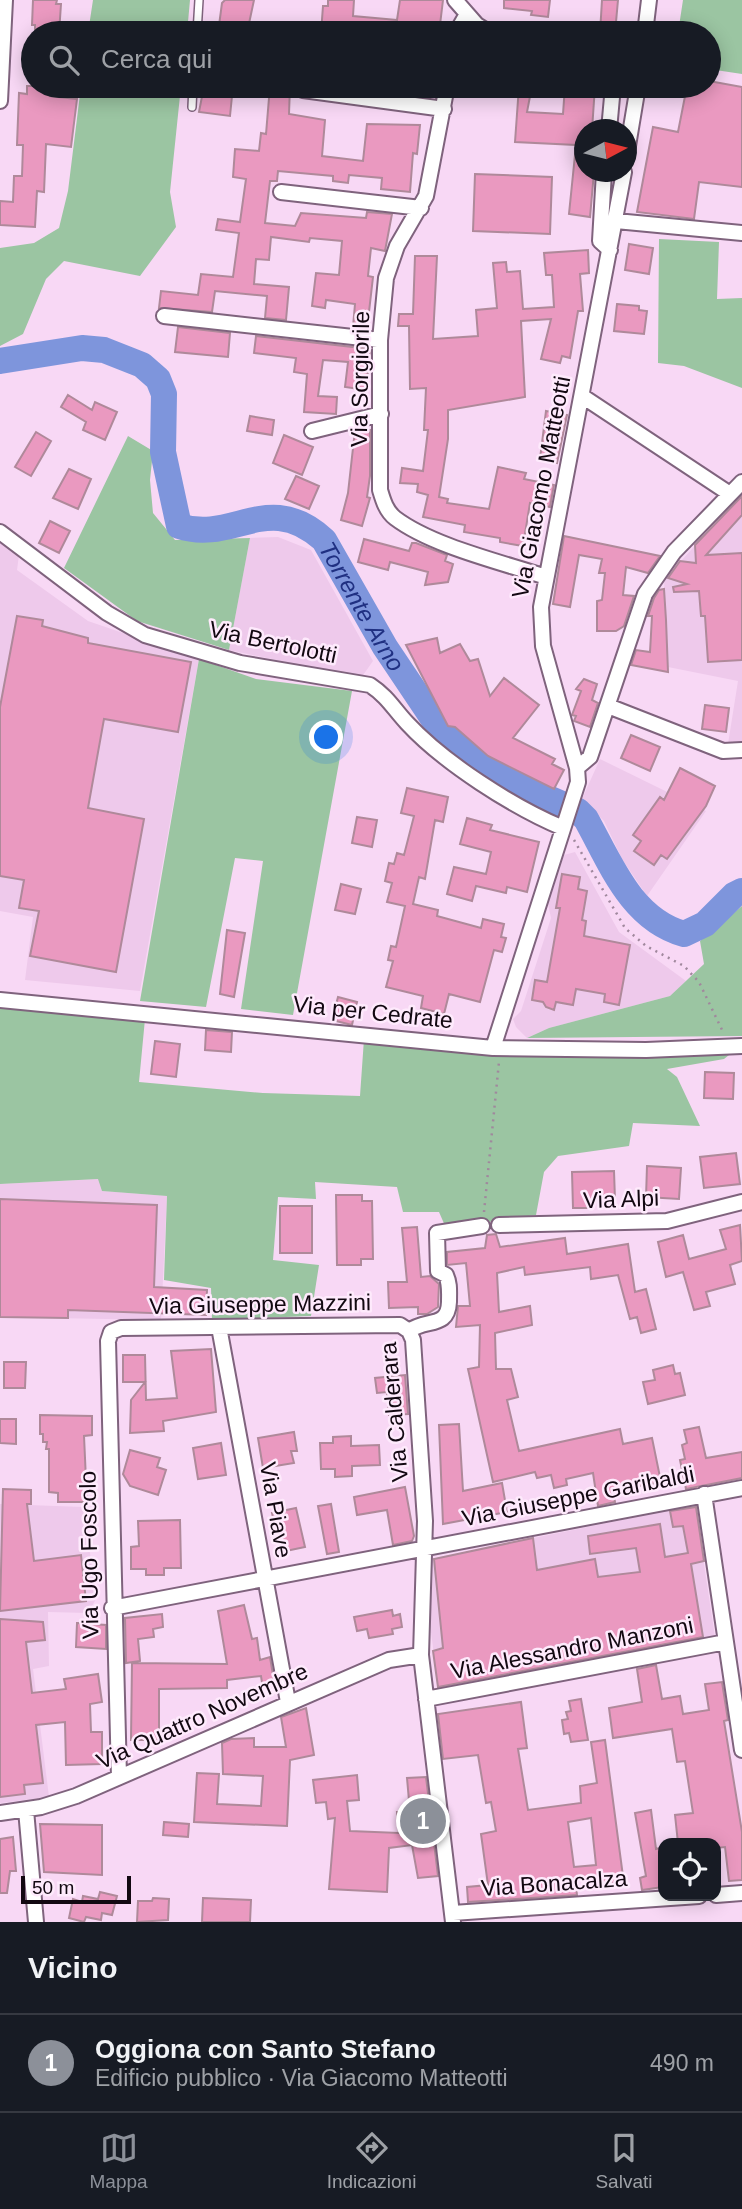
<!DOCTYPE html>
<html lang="it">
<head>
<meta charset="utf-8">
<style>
  :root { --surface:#171b24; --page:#242831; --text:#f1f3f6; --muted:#9ea1a6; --line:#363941; --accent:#8c9099 }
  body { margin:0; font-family:Helvetica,sans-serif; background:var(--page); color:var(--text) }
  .controls { position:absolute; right:21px; bottom:21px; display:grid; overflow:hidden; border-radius:14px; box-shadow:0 4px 18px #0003 }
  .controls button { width:63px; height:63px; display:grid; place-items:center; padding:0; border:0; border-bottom:2px solid var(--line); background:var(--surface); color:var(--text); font:35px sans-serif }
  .compass { position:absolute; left:574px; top:119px; width:63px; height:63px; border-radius:50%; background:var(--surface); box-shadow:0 4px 18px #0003; rotate:83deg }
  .scale { position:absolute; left:21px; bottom:18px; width:110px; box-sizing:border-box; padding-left:7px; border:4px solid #120811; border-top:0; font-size:19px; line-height:24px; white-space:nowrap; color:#120811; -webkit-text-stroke:5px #feeafc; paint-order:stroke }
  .you { position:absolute; left:327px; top:738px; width:24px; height:24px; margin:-18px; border:5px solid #fff; border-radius:50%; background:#1a73e8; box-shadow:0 0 0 10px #1a73e833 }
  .badge { display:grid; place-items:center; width:46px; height:46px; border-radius:50%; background:var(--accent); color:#fff; font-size:23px; font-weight:700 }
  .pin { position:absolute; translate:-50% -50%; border:4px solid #fff; box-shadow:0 2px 7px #0006 }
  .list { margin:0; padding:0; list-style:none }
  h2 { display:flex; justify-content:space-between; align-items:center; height:91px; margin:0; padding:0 28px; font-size:30px }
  h2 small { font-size:23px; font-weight:400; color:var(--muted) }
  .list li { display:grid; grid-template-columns:46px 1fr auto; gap:21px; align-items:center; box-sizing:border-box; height:98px; padding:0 28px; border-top:2px solid var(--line) }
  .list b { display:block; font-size:26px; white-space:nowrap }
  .list p { margin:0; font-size:23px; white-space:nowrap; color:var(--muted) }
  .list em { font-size:23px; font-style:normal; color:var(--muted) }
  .icon { flex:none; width:38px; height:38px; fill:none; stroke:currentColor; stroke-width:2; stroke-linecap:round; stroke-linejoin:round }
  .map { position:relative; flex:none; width:742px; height:1922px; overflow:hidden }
  .search { position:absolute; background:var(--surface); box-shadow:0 4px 18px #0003; left:21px; right:21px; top:21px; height:77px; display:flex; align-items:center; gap:18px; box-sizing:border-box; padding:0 24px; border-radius:38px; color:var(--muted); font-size:26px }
  .sheet { height:189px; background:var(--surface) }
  nav { display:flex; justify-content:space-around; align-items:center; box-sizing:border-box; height:98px; border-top:2px solid var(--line); background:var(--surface); font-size:19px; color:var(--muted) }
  nav a { display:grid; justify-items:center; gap:4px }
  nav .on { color:var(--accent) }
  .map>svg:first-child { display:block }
</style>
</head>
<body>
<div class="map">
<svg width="742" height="1922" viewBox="0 0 742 1922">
  <rect width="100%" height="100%" fill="#f8d8f5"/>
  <path fill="#eec9eb" d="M742,494V743L728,744L738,681L668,667L664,579L673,559L681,561Z
    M278,537L311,550L373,661L361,678L229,650L250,538Z
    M0,541L19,555L17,570L88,621L199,659L140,991L25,980L33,917L0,911Z
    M600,759L706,811L647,896L622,859L604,821L582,799Z
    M575,852L619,932L686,981L670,996L549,1028L527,1038L516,1027L513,1019L521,1011L551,918L548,904L564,855Z
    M99,1179L103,1191L167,1196L161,1320L0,1317V1184Z
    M0,1504L84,1507L96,1599L88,1613L48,1612L49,1666L33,1669L49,1797L0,1803Z
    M695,1505L715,1637L439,1693L429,1617L431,1559Z"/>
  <path fill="#9bc5a2" d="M93,0H190L187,33H88Z
    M683,0H742V74L709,69V33H678Z
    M81,86H181L170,192L176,227L140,276L64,261L46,279L23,334L0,346V248L34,243L59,228L68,191Z
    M659,239L719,242L717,299L742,298V388L684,366L658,363Z
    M128,436L153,451L150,480L153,513L175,540L250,538L229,650L137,621L64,568Z
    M199,659L256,679L352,691L293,1015L241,1009L263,861L235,858L206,1007L140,1001Z
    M742,906V1036L527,1038L549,1028L670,996L704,964L700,941Z
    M0,1008L145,1019L139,1082L263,1093L360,1096L364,1039C485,1060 607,1057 729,1055L724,1059L667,1069L677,1077L700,1126L633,1123L629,1146L558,1156L544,1172L536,1215L446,1228L439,1212H403L397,1187L315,1182L316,1199L278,1197L273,1260L319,1265L311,1316L212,1320L211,1288L164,1280L167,1196L102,1191L98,1179L0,1184Z"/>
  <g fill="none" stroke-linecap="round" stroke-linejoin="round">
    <path stroke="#7e95dc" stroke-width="26" id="s1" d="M0,361L82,348L104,350L142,365L158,379L164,394L163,452L179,526C234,544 268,489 324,540L385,647L444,735L502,778L578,811L586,819C611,864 631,919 684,934L705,924L734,895L742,891"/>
  </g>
  <path fill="#ea99c0" stroke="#af899a" stroke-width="2" fill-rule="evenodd" d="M33,0H57L56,4H61L59,33H35V25H32Z
    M225,0H254L247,33H218L222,3Z
    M328,0H354L353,16L397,20L400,0H443L439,33H321L323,6H328Z
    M504,0H550L548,17L531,15L532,11L504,8Z
    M602,0H618L615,33H600Z
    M709,81L742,87V187L699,182L694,219L637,212L653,127L678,132L687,86H709Z
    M27,86H51L50,96L77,99L71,147L46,144L44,192L37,191L35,227L0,225V201L13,202L14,176H22L23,145H17L19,93L27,94Z
    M204,86H233L230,116L199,112Z
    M270,86H290L289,114L325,120L322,156L363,161L367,124L420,125L417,154L413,153L410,192L381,189L382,178L349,175L348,183L333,181V176L278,171L277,181H270L265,223L295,226L301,213L366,218L367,212L392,214L385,251L371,248L368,276L373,277L367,329L353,327L355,304L326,300L325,308L312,306L316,273L339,275L342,241L310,238L309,242L271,237L269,260L256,259L254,284L289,287L286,320L265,318L267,296L215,291L212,312L159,308L161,291L198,295L201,274L233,277L239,233L216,230L218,219L240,222L246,179L233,177L235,149L259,151L261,133L266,134Z
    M519,86H532L527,112L563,114L565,86H595L592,130H584V172H594L590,217L569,214L576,145L515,142Z
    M475,174L552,177L550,234L473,231Z
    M629,244L653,248L649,274L625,270Z
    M588,250L589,273L580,274L583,311H578L570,358L562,356L560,363L541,359L551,319L521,321L525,397L448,410V439L439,497L448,499L447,503L489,509L498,467L526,473L524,479L554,485L550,507L530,503L523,546L500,542V538L464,532L465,525L423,517L428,495L417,492L418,484L400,483L402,468L423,471L428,430H424L426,388L410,389L409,326H398L399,314H413L415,256H437L433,339L478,336L476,310L497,308L493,263L506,262L507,272L520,271L523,309L554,307L552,275H546L544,253Z
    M617,304L639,306V310L647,311L644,334L614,331Z
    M178,327L230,333L228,357L175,352Z
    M256,336L370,349L366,390L345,387L348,362L323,360L318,396L337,397L336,414L304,412L307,374L294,372L296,358L254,353Z
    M68,395L92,410L95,402L117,412L105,440L83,430L86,422L61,407Z
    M546,411L567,415L557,463L540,459Z
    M250,416L274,420L272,435L247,431Z
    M361,429L370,430V476L367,497L370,498L362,526L341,520L348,493L355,430Z
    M36,432L51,441L31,476L15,467Z
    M284,435L313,447L302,475L273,463Z
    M69,469L91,479L78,509L53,498Z
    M296,476L319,486L309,509L285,499Z
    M742,496V515L706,555L742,553V660L708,662L705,616H701L699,591L674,592L673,587L687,584L668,578L680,561L696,563L695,545Z
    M50,521L70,531L59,553L39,543Z
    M564,536L660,556L648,573L626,567L623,595L634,596L624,626L616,631H597V601L602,600L605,573H599L602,559L579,555L570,607L553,604Z
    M364,539L409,551L412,543H416L447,555L445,561L453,564L448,582L425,585L428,572L390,562L388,570L358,562Z
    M664,589L666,620L668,672L631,665L636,650L650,652L652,616H648L654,598L659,590Z
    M17,616L43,620L42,626L88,638V643L191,662L178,732L104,719L88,808L144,819L116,972L30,956L39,911L19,908L24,880L0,876V707Z
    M437,638L440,653L460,644L470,661L478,659L490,696L504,678L539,705L513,738L555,759L552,764L564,770L554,789L488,756L455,727L448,726L406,645Z
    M584,679L597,684L592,700L598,703L590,727L574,721L576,716L572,715L581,691L576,689Z
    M705,705L729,708L726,732L702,729Z
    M631,735L660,747L650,771L621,758Z
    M680,768L715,786L706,806L667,859L661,855L654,865L634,851L641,841L633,835L660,797L664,800Z
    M407,788L448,797L443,822L435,820L425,879L419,877L413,904L438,910L437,916L481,928L483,919L504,924L501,937L506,938L502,952L494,950L480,1002L449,994L444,1014L421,1008L423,996L386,987L393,961L388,960L391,946L396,947L405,906L387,902L392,883L385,881L389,863L394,864L397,853L404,855L414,816L401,813Z
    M357,817L377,820L372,847L352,843Z
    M467,818L492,825L490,830L539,842L527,892L507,887L506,893L476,886L472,901L447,894L454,867L486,874L491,852L460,844Z
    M562,874L580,877L578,889L587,891L582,920L586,921L584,936L630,945L619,1005L604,1002L605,994L576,989L573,1005L556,1002L554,1010L546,1007L543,1002L532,1000L535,980L547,982L560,908H556Z
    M341,884L361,889L355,914L335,910Z
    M227,930L245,933L234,997L220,994Z
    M338,997L357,1002L352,1025L332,1020Z
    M206,1030L232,1032L231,1052L205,1050Z
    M155,1041L180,1044L176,1077L151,1074Z
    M705,1072L734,1073L733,1099L704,1098Z
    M736,1153L740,1184L704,1188L700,1157Z
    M647,1166L681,1168L679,1199L646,1197Z
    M614,1171L615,1200L589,1201L590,1208H573L572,1172Z
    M336,1195H362V1201H372L373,1259H361V1265H337Z
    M0,1199L157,1205L154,1287L207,1290L206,1315L68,1310V1318L0,1317Z
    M280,1206H312V1253H280Z
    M740,1225L742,1261L730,1265L735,1284L706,1292L710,1306L694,1310L683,1272L666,1277L658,1242L683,1235L689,1259L726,1249L720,1230Z
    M417,1227L421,1277L430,1276L439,1284L438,1307L427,1314H418V1307L389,1308L388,1282H407L402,1228Z
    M496,1234L500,1247L565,1238L567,1254L628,1244L635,1292L646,1289L656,1329L641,1333L637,1317L630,1319L618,1275L591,1279L590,1267L525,1275L524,1267L497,1273L499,1312L530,1306L532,1325L495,1333L496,1369H511L518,1397L507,1400L519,1451L620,1429L623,1444L652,1438L661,1482L613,1491L615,1502L598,1506L593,1473L566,1479L567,1485L554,1488L551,1475L537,1478L535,1472L493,1482L468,1369L479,1367L480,1325L456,1327L458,1306H470L466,1263L447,1265V1252L485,1248L487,1235Z
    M211,1349L216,1412L163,1421L164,1431L130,1433L131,1400L145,1382H123V1355H145L146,1400L177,1398L171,1351Z
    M4,1362H26L25,1388H4Z
    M673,1365L675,1374L680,1373L685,1395L648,1404L643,1382L655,1380L653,1370Z
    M405,1375L408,1414L389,1415L387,1392L377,1393L375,1378Z
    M40,1415L92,1416V1435L84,1436L87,1502H58V1493L49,1492V1449H46L47,1442H43V1434H40Z
    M0,1419H16V1444L0,1443Z
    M459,1424L463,1491L502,1483L507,1512L443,1524L439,1425Z
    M699,1427L706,1458L742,1452V1478L686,1489L680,1460L685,1459L682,1445L687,1443L684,1430Z
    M294,1432L297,1451H291L294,1463L263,1468L258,1438Z
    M351,1436V1446L379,1445L380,1465L352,1466V1476L335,1477V1469H321L320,1443H333V1437Z
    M221,1443L226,1475L198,1479L193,1448Z
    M130,1450L160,1458L157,1467L166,1470L158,1495L130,1486L123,1474Z
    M405,1487L414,1536L412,1541L393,1545L387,1510L357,1515L354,1497Z
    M3,1489L31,1490V1504H27L34,1561L81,1555L86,1601L0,1611Z
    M331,1504L339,1552L327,1554L318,1506Z
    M696,1507L704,1561L691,1564L703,1637L438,1687L433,1651L443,1648L434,1559L533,1538L537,1570L595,1559L598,1577L640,1572L636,1548L590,1554L588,1536L660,1524L665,1557L688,1553L683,1526L673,1527L670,1511Z
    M296,1508L305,1547L281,1552L272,1513Z
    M180,1520L181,1568H164V1575H146V1569H131V1547L139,1546L138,1521Z
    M244,1605L252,1639L257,1638L260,1660L270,1657L275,1687L263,1689L261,1676L227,1680V1688L159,1689V1740H131L132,1663L227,1664L218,1611Z
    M392,1610L393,1616L400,1614L402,1627L392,1629L393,1634L369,1638L367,1629L357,1631L354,1617Z
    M162,1614L163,1627L153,1629L154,1637L138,1639L140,1661L126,1663L125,1618Z
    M0,1619L43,1622L45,1640L26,1642L32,1693L66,1689L64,1679L98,1674L102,1702L90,1704L91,1732H102V1764L66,1765L65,1722L36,1725L43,1783L24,1785L25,1794L0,1797Z
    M77,1623L106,1625V1649L76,1647Z
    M656,1665L662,1699L680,1696L683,1714L709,1710L705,1684L722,1682L728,1720L724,1721L742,1832V1880L729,1881L725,1847L716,1848V1843H678L675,1815L693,1813L685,1761L677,1762L672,1729L613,1738L609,1708L642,1702L637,1669Z
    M581,1699L588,1740L571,1742L569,1733L564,1734L562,1720L568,1719L566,1712L571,1711L569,1701Z
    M521,1702L527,1748L518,1749L528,1810L581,1803L580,1786L597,1783L591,1742L605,1740L624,1884L601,1883L600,1876L575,1879L577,1895L468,1902L467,1887L488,1885L481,1834L496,1831L491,1802L486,1803L478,1755L443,1759L438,1714ZM591,1818L596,1865L574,1867L568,1822Z
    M306,1708L314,1755L290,1760L287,1826L194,1822L197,1773L219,1774L217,1804L261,1806L263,1776L223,1774L222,1743L231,1739L254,1738V1747H286L281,1717Z
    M357,1775L359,1800L347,1801L350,1831L399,1833L397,1812H410L407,1778L426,1777L438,1876L418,1878L412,1845L389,1848L387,1892L329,1889L335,1818L328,1819L326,1802L316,1803L313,1780Z
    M651,1810L656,1849L660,1848L663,1869V1887L642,1890L640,1878L646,1876L635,1813Z
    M164,1822L189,1824L188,1837L163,1835Z
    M40,1824L102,1825V1875L44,1872Z
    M13,1837L16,1871H10L7,1893H0V1839Z
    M100,1892L117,1896L112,1915L102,1913L101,1920L86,1917L84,1922L69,1918L73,1899L82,1902L83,1896L98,1899Z
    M153,1898L169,1899L168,1920L137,1922L138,1901H152Z
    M203,1898L251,1900L250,1922H202Z"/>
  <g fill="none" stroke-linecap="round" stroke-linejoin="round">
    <defs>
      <path id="service" d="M197,33L199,0
        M192,107L193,86"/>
      <path id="minor" d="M455,0L477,25L490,33
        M456,33L467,14
        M645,33L649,0
        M447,86L426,196L397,246L386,278L380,340V490C383,500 386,511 395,518C432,546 501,562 546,577
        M303,90L444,109
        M0,101L5,0
        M609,130L613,86
        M626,158L638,86
        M604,172L600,241L610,250
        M281,192L421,208
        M616,221L742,233
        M164,316L380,340
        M582,396L730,494
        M312,431L381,414
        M0,532L107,613L145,635L240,663L370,685C388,697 393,708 407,723C444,763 513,807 563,828
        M608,706L723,751L742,750
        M577,768L590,757L645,594L674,552L742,482
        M0,1000L493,1048L646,1050L742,1046
        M493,1048L578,782L577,768L543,646L541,607L624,172
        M499,1225L667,1221L742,1202
        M219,1327L288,1702
        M409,1331L413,1340L425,1521L421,1655L453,1922
        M409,1331C426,1318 448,1329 449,1302C449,1291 450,1284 446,1275L438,1271L437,1233L482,1226
        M704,1494L742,1750
        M112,1608L742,1488
        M426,1699L726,1642
        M119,1777L108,1341L111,1332L121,1328L400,1325L409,1331
        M26,1810L36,1922
        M0,1813L41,1807L76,1796L389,1660L421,1655
        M716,1895L742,1893
        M453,1913L699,1896"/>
    </defs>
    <use href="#service" stroke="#7f637d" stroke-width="10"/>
    <use href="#minor" stroke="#7f637d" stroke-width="18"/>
    <path stroke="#a0889d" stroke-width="2.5" stroke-dasharray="2 5" stroke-linecap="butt" d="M574,840L625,928L646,946L684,966L699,982L724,1034
      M484,1212L499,1062"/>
    <use href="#service" stroke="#fff" stroke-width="7"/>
    <use href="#minor" stroke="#fff" stroke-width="14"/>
  </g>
  <g text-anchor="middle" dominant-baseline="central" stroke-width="5" stroke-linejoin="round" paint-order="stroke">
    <g font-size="23" fill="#120811" stroke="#feeafc">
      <text transform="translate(360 379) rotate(-89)">Via Sorgiorile</text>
      <text transform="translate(541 487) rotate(-79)">Via Giacomo Matteotti</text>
      <text transform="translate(273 642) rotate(12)">Via Bertolotti</text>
      <text transform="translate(373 1012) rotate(6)">Via per Cedrate</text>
      <text transform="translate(621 1199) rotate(-2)">Via Alpi</text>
      <text transform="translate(260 1304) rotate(-1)">Via Giuseppe Mazzini</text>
      <text transform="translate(394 1412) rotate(-95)">Via Calderara</text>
      <text transform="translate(578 1496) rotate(-11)">Via Giuseppe Garibaldi</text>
      <text transform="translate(276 1510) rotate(80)">Via Piave</text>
      <text transform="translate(89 1555) rotate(-91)">Via Ugo Foscolo</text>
      <text transform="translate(572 1648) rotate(-11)">Via Alessandro Manzoni</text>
      <text transform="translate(202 1716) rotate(-24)">Via Quattro Novembre</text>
      <text transform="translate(554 1883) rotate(-4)">Via Bonacalza</text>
    </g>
    <g font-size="24" font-style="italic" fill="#203082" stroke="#feeafc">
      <text stroke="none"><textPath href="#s1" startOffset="546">Torrente Arno</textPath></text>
    </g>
  </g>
</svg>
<div class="controls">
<button><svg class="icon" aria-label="locate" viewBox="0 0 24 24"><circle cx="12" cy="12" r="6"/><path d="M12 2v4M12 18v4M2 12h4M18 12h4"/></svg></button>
</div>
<svg class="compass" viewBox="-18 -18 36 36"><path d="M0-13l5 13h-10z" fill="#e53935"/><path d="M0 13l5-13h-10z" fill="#9ea1a6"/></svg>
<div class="scale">50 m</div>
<div class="you"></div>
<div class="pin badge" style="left:423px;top:1821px">1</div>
<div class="search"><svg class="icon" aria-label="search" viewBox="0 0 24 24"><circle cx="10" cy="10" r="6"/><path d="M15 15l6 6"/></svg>Cerca qui</div>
</div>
<section class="sheet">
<h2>Vicino<small></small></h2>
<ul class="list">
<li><span class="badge">1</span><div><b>Oggiona con Santo Stefano</b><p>Edificio pubblico · Via Giacomo Matteotti</p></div><em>490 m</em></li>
</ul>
</section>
<nav>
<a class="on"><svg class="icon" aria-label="map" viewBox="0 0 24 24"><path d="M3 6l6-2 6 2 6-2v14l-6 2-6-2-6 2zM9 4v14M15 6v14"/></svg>Mappa</a>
<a><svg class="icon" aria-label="directions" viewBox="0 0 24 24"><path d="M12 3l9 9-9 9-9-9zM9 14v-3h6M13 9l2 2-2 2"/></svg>Indicazioni</a>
<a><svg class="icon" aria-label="saved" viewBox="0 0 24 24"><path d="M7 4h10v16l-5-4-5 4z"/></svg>Salvati</a>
</nav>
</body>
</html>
